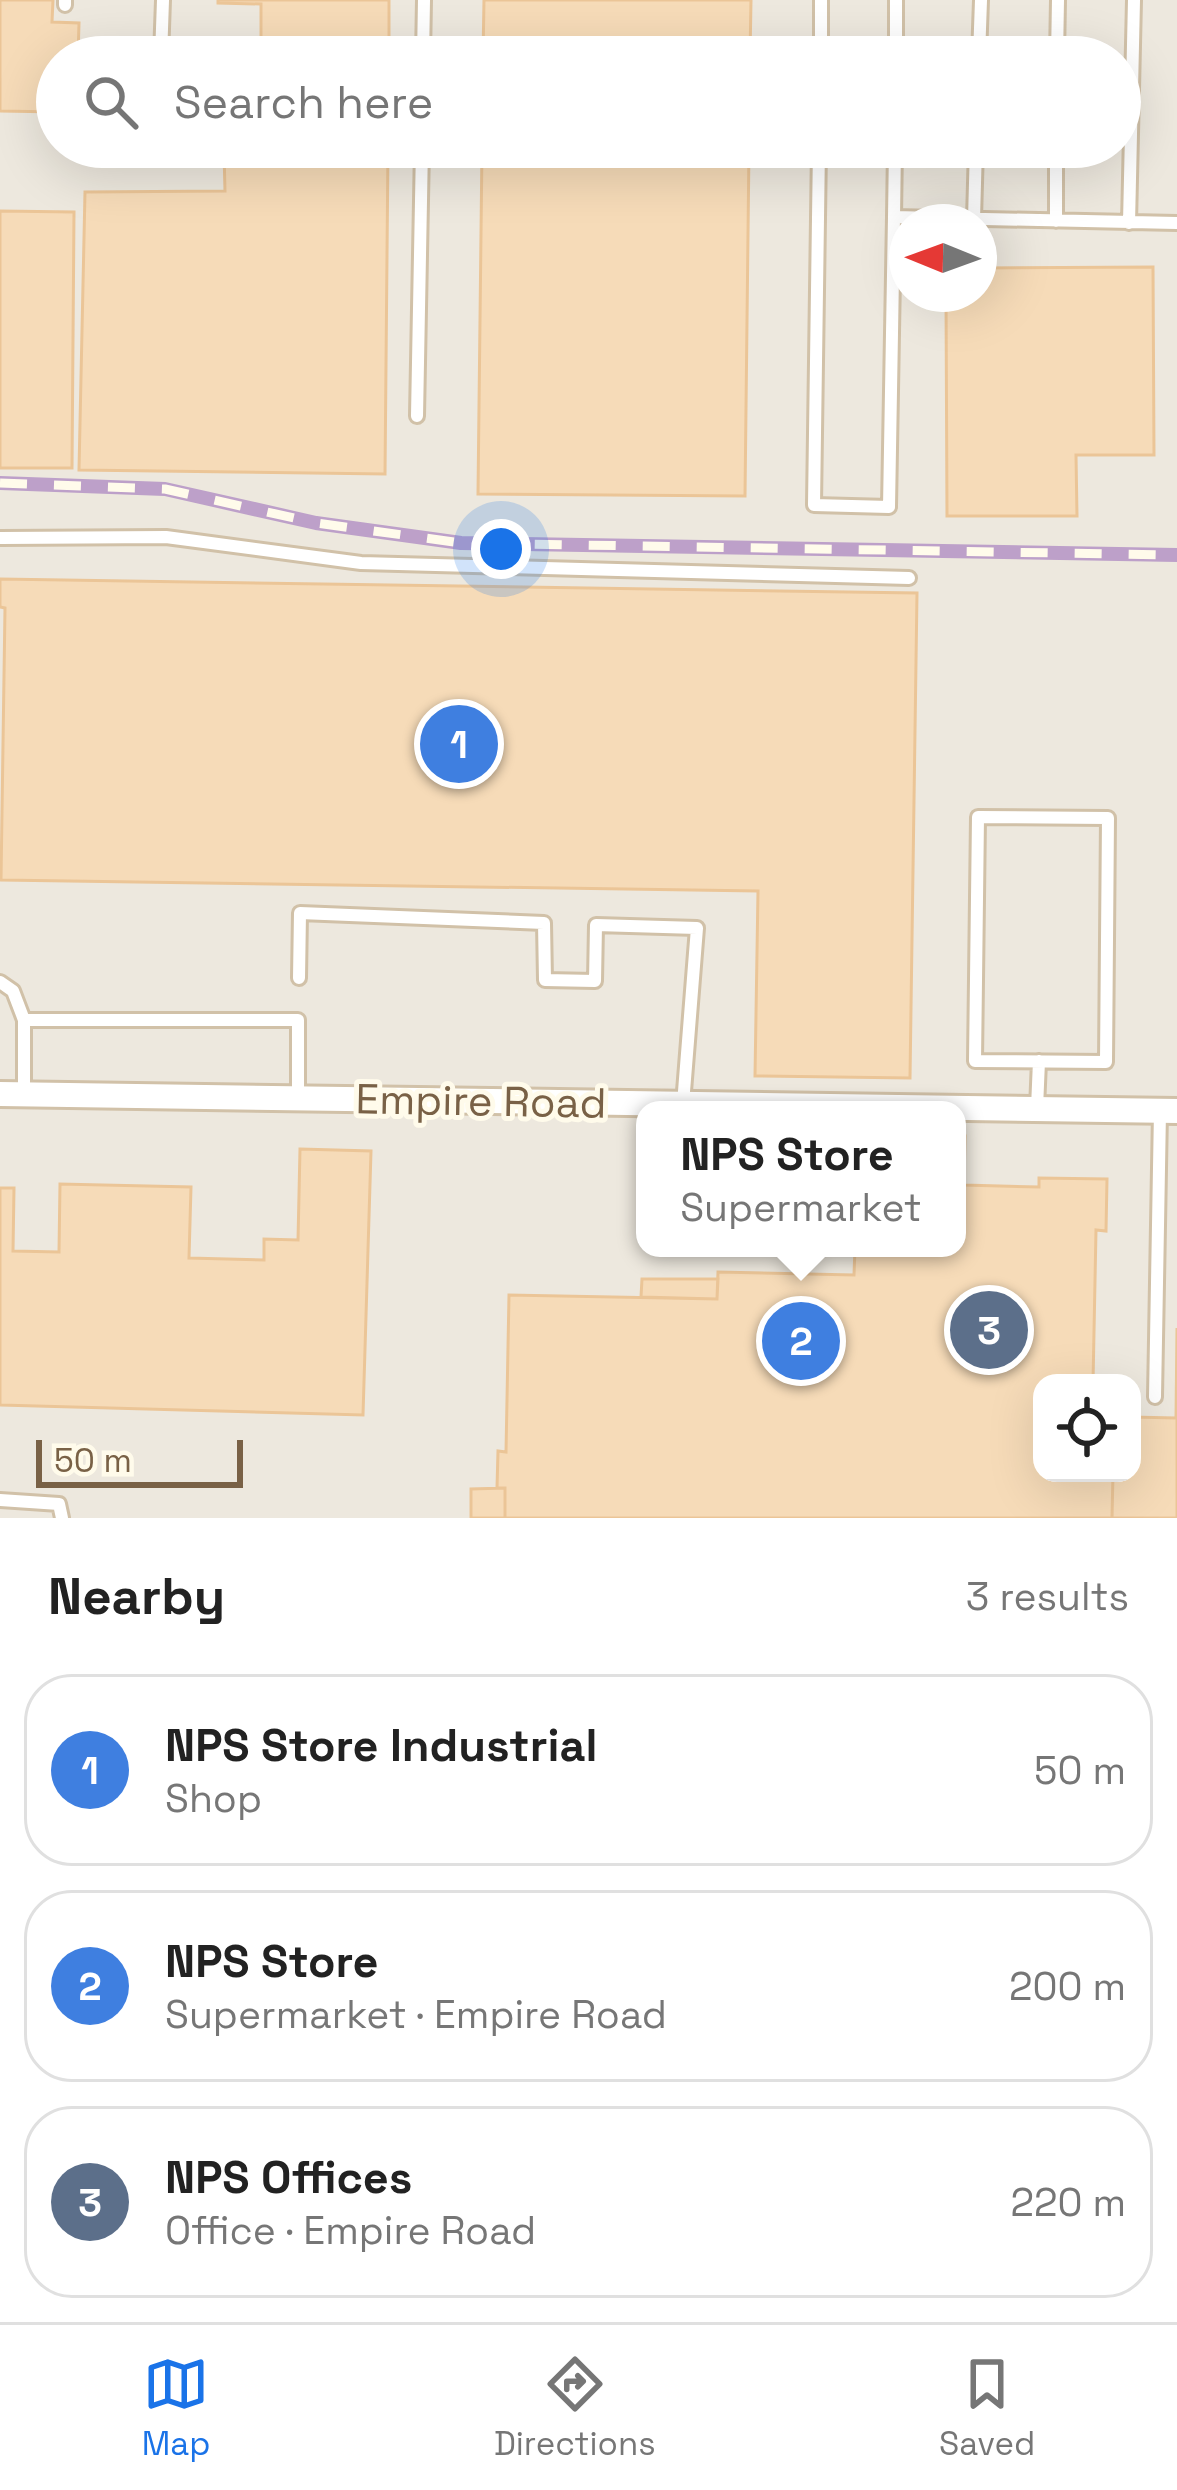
<!DOCTYPE html>
<html lang="en">
<head>
<meta charset="utf-8">
<style>
  :root { --surface:#fff; --page:#f2f2f2; --text:#222; --muted:#767676; --line:#e0e0e0; --accent:#1a73e8 }
  body { margin:0; font-family:"Space Grotesk",sans-serif; background:var(--page); color:var(--text) }
  .controls { position:absolute; right:36px; bottom:36px; display:grid; overflow:hidden; border-radius:24px; box-shadow:0 12px 48px #0002 }
  .controls button { width:108px; height:108px; display:grid; place-items:center; padding:0; border:0; border-bottom:3px solid var(--line); background:var(--surface); color:var(--text); font:60px sans-serif }
  .compass { position:absolute; left:889px; top:204px; width:108px; height:108px; border-radius:50%; background:var(--surface); box-shadow:0 12px 48px #0002; rotate:271deg }
  .scale { position:absolute; left:36px; bottom:30px; width:207px; box-sizing:border-box; padding-left:12px; border:6px solid #796146; border-top:0; font-size:33px; line-height:42px; white-space:nowrap; color:#796146; -webkit-text-stroke:9px #fffbeb; paint-order:stroke }
  .you { position:absolute; left:501px; top:549px; width:42px; height:42px; margin:-30px; border:9px solid #fff; border-radius:50%; background:#1a73e8; box-shadow:0 0 0 18px #1a73e833 }
  .badge { display:grid; place-items:center; width:78px; height:78px; border-radius:50%; background:var(--accent); color:#fff; font-size:39px; font-weight:700 }
  .pin { position:absolute; translate:-50% -50%; border:6px solid #fff; box-shadow:0 3px 12px #0006 }
  .popup { position:absolute; left:636px; top:1101px; width:330px; height:156px; box-sizing:border-box; display:grid; place-content:center; border-radius:24px; background:var(--surface); filter:drop-shadow(0 3px 9px #0005); font-size:39px; white-space:nowrap; color:var(--muted) }
  .popup b { font-size:45px; color:var(--text) }
  .popup::after { content:''; position:absolute; left:50%; top:100%; margin-left:-24px; border:24px solid transparent; border-top-color:var(--surface) }
  .list { margin:0; padding:0; list-style:none }
  h2 { display:flex; justify-content:space-between; align-items:center; height:156px; margin:0; padding:0 48px; font-size:51px }
  h2 small { font-size:39px; font-weight:400; color:var(--muted) }
  .list li { display:grid; grid-template-columns:78px 1fr auto; gap:36px; align-items:center; box-sizing:border-box; height:192px; margin:0 24px 24px; padding:0 24px; border:3px solid var(--line); border-radius:48px }
  .list b { display:block; font-size:45px; white-space:nowrap }
  .list p { margin:0; font-size:39px; white-space:nowrap; color:var(--muted) }
  .list em { font-size:39px; font-style:normal; color:var(--muted) }
  .icon { flex:none; width:66px; height:66px; fill:none; stroke:currentColor; stroke-width:2; stroke-linecap:round; stroke-linejoin:round }
  .map { position:relative; flex:none; width:1177px; height:1518px; overflow:hidden }
  .search { position:absolute; background:var(--surface); box-shadow:0 12px 48px #0002; left:36px; right:36px; top:36px; height:132px; display:flex; align-items:center; gap:30px; box-sizing:border-box; padding:0 42px; border-radius:66px; color:var(--muted); font-size:45px }
  .sheet { height:804px; background:var(--surface) }
  nav { display:flex; justify-content:space-around; align-items:center; box-sizing:border-box; height:168px; border-top:3px solid var(--line); background:var(--surface); font-size:33px; color:var(--muted) }
  nav a { display:grid; justify-items:center; gap:6px }
  nav .on { color:var(--accent) }
  .map>svg:first-child { display:block }
</style>
</head>
<body>
<div class="map">
<svg width="1177" height="1518" viewBox="0 0 1177 1518">
  <rect width="100%" height="100%" fill="#fef8e3"/>
  <path fill="#ede8de" fill-rule="evenodd" d="M0,0H1177V1518H0ZM57,57H1120V147H57ZM907,222H979V294H907ZM645,1110H957V1248H645ZM1042,1383H1132V1473H1042Z"/>
  <path fill="#f6dbb8" stroke="#ebc597" stroke-width="3" d="M0,0H53L52,22L79,23L78,57H57V112L0,111Z
    M218,0H389V57H261V4L218,3Z
    M484,0H751L750,57H483Z
    M259,147H388L385,474L79,470L85,192L225,191L224,152L259,153Z
    M482,147H749L745,496L478,494Z
    M0,211L74,212L72,468H0Z
    M1153,267L1154,455H1076L1077,516H947L946,294H979V268Z
    M0,579L917,593L910,1078L755,1076L758,891L1,880L5,608L0,607Z
    M957,1136H965L964,1185L1039,1187V1178L1107,1179L1106,1231L1096,1230L1093,1383H1042V1473H1113L1112,1518H505V1488H497L498,1451L506,1452L509,1295L717,1299L718,1272L854,1275L855,1248H957Z
    M300,1149L371,1151L363,1415L0,1405V1188H14L13,1251L59,1252L60,1184L191,1187L189,1258L264,1260V1239L298,1240Z
    M642,1279H718L717,1299L641,1297Z
    M1177,1328V1518H1112L1113,1473H1132V1417L1176,1418Z
    M505,1488V1518H471V1489Z"/>
  <g fill="none" stroke-linecap="round" stroke-linejoin="round">
    <defs>
      <path id="service" d="M65,5V0
        M161,57L163,0
        M423,57L424,0
        M821,57V0
        M896,57V0
        M979,57L981,0
        M1057,57L1058,0
        M819,147L814,505L889,507L894,217L1177,223
        M894,217L895,147
        M974,219L976,147
        M1056,221V147
        M1129,223L1134,0
        M417,416L422,147
        M0,538L166,537L361,563L909,578
        M978,817L1108,818L1106,1062L975,1061Z
        M299,978L300,913L544,923L545,980L595,981L596,925L697,928L683,1104
        M0,982L13,991L24,1020
        M24,1094V1020H298V1098
        M1037,1108L1039,1061
        M1155,1397L1160,1111
        M0,1500L59,1504L62,1518"/>
      <path id="minor" d="M0,1094L1177,1111"/>
    </defs>
    <use href="#service" stroke="#d1c1a8" stroke-width="18"/>
    <use href="#minor" stroke="#d1c1a8" stroke-width="30"/>
    <use href="#service" stroke="#fff" stroke-width="12"/>
    <use href="#minor" stroke="#fff" stroke-width="24"/>
    <defs>
      <path id="rail" d="M0,483L165,489L316,523L461,543L1177,555"/>
    </defs>
    <use href="#rail" stroke="#bda0c9" stroke-width="14"/>
    <use href="#rail" stroke="#fffbeb" stroke-width="9" stroke-dasharray="27" stroke-linecap="butt"/>
  </g>
  <g text-anchor="middle" dominant-baseline="central" stroke-width="10" stroke-linejoin="round" paint-order="stroke">
    <g font-size="42" fill="#796146" stroke="#fffbeb">
      <text transform="translate(481 1101) rotate(1)">Empire Road</text>
    </g>
  </g>
</svg>
<div class="controls">
<button><svg class="icon" aria-label="locate" viewBox="0 0 24 24"><circle cx="12" cy="12" r="6"/><path d="M12 2v4M12 18v4M2 12h4M18 12h4"/></svg></button>
</div>
<svg class="compass" viewBox="-18 -18 36 36"><path d="M0-13l5 13h-10z" fill="#e53935"/><path d="M0 13l5-13h-10z" fill="#767676"/></svg>
<div class="scale">50 m</div>
<div class="you"></div>
<div class="pin badge" style="left:459px;top:744px;background:#3f7fe0">1</div>
<div class="pin badge" style="left:801px;top:1341px;background:#3f7fe0">2</div>
<div class="popup"><b>NPS Store</b>Supermarket</div>
<div class="pin badge" style="left:989px;top:1330px;background:#5c6f8a">3</div>
<div class="search"><svg class="icon" aria-label="search" viewBox="0 0 24 24"><circle cx="10" cy="10" r="6"/><path d="M15 15l6 6"/></svg>Search here</div>
</div>
<section class="sheet">
<h2>Nearby<small>3 results</small></h2>
<ul class="list">
<li><span class="badge" style="background:#3f7fe0">1</span><div><b>NPS Store Industrial</b><p>Shop</p></div><em>50 m</em></li>
<li><span class="badge" style="background:#3f7fe0">2</span><div><b>NPS Store</b><p>Supermarket · Empire Road</p></div><em>200 m</em></li>
<li><span class="badge" style="background:#5c6f8a">3</span><div><b>NPS Offices</b><p>Office · Empire Road</p></div><em>220 m</em></li>
</ul>
</section>
<nav>
<a class="on"><svg class="icon" aria-label="map" viewBox="0 0 24 24"><path d="M3 6l6-2 6 2 6-2v14l-6 2-6-2-6 2zM9 4v14M15 6v14"/></svg>Map</a>
<a><svg class="icon" aria-label="directions" viewBox="0 0 24 24"><path d="M12 3l9 9-9 9-9-9zM9 14v-3h6M13 9l2 2-2 2"/></svg>Directions</a>
<a><svg class="icon" aria-label="saved" viewBox="0 0 24 24"><path d="M7 4h10v16l-5-4-5 4z"/></svg>Saved</a>
</nav>
</body>
</html>
